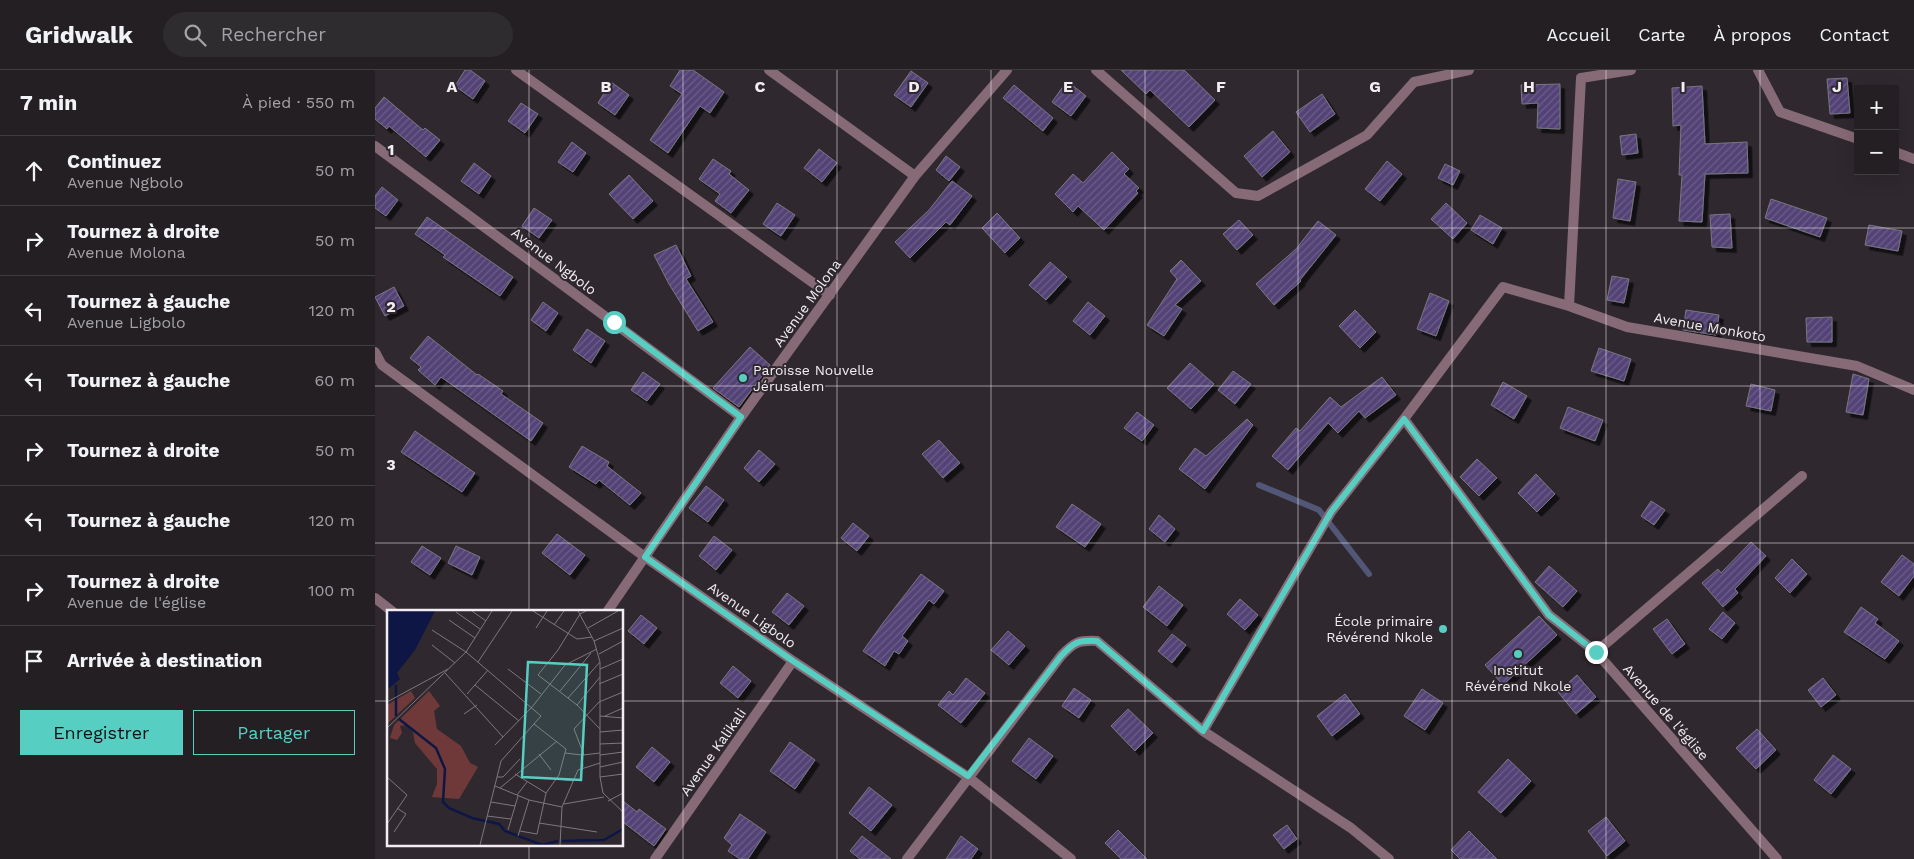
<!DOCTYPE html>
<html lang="fr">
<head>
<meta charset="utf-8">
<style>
  :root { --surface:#231f23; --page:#2f2c30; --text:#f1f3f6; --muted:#a3a2a6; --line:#403d41; --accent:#57cec2 }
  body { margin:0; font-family:"Work Sans",sans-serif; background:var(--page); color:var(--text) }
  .controls { position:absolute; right:15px; top:15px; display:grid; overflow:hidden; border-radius:0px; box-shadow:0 5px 20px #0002 }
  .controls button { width:45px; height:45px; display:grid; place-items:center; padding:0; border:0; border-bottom:1px solid var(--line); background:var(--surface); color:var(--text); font:25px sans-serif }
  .stop { position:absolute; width:15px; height:15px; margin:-11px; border:4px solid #57cec2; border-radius:50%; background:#fff }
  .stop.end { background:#57cec2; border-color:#fff; box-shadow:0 1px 5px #0008 }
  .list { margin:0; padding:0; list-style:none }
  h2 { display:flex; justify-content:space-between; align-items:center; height:65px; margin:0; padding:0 20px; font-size:21px }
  h2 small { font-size:16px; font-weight:400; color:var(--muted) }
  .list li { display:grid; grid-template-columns:32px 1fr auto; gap:15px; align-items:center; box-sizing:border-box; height:70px; padding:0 20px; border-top:1px solid var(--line) }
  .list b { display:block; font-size:19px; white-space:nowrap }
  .list p { margin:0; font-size:16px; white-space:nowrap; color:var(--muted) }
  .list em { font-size:16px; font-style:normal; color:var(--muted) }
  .actions { display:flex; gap:10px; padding:15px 20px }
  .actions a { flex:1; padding:11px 0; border:1px solid var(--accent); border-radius:0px; text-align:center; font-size:18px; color:var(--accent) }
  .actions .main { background:var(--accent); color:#111 }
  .icon { flex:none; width:28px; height:28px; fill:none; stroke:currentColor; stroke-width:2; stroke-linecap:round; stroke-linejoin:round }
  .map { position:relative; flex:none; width:1539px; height:789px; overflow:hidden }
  header { display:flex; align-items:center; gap:30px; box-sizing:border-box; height:70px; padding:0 25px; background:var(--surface); border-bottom:1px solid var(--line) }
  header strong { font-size:24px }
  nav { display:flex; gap:28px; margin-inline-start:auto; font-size:18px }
  .search { width:350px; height:45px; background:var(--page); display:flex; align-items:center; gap:12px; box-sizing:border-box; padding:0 18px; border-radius:28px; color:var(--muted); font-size:19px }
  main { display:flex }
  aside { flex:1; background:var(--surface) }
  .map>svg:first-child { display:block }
</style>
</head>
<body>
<header>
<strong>Gridwalk</strong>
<div class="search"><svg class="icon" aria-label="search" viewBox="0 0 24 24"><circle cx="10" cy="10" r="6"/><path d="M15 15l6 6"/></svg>Rechercher</div>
<nav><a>Accueil</a><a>Carte</a><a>À propos</a><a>Contact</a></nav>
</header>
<main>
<aside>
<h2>7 min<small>À pied · 550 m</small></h2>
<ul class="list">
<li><svg class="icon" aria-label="ahead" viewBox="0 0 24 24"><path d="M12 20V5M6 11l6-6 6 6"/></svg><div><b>Continuez</b><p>Avenue Ngbolo</p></div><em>50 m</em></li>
<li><svg class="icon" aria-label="right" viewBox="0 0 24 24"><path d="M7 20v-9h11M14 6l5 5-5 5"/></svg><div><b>Tournez à droite</b><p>Avenue Molona</p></div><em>50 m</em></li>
<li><svg class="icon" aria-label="left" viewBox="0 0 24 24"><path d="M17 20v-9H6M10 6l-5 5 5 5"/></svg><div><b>Tournez à gauche</b><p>Avenue Ligbolo</p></div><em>120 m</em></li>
<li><svg class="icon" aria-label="left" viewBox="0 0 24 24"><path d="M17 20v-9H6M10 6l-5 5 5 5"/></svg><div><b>Tournez à gauche</b></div><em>60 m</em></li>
<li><svg class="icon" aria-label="right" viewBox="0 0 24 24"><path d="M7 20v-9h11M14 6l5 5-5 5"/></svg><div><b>Tournez à droite</b></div><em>50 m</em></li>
<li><svg class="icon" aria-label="left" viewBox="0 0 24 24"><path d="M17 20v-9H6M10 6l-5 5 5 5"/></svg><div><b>Tournez à gauche</b></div><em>120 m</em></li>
<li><svg class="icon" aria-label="right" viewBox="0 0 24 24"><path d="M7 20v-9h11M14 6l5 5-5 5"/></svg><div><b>Tournez à droite</b><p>Avenue de l'église</p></div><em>100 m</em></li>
<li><svg class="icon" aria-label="arrive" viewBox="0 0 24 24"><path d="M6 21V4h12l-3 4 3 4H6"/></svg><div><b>Arrivée à destination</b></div></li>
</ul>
<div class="actions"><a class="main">Enregistrer</a><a>Partager</a></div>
</aside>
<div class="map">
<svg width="1539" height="789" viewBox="0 0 1539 789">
  <defs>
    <pattern id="building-hatch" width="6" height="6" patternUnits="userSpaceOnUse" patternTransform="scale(1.25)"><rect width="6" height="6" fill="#534276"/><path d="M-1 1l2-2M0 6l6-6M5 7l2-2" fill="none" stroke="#6c5e8a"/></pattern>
    <filter id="shadow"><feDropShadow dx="4.5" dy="4.5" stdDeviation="0" flood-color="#0009"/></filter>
  </defs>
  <rect width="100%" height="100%" fill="#2f292f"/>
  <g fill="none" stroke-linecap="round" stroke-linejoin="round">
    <path stroke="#525778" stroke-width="6" d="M884,415L944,440L994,504"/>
  </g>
  <path fill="url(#building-hatch)" stroke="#797780" filter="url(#shadow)" d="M90,0H95L110,11L98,29L80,16Z
    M305,0H318L349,22L335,43L325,36L293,83L275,70L307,24L295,16Z
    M746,0H809L840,30L814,57L775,20L771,24Z
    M536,1L553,13L536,37L519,25Z
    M1472,8L1475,43L1455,44L1452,9Z
    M692,11L711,26L696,46L677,32Z
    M236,12L254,25L240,45L223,33Z
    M1185,14V59L1162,58L1163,33L1147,34L1146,15Z
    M639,15L678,48L668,61L628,28Z
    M1327,16L1330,74L1372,72L1373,103L1330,104L1327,152L1304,151L1307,105H1304L1306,55L1298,56L1297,18Z
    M947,24L960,44L935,62L921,42Z
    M9,27L48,60L50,58L65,70L51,87L14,56L12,59L0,49V38Z
    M146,33L163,44L150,63L133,51Z
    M898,61L915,82L887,107L869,86Z
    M1261,64L1263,83L1247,85L1245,66Z
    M197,72L211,83L198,102L183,92Z
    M444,79L462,93L447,112L429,98Z
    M737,82L754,99L749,104L764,118L761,121L763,123L729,160L703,136L698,142L680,124L698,104L708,113Z
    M571,86L585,97L574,111L561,100Z
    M338,89L356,101L354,104L374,120L356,143L340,131L345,124L324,109Z
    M1012,91L1027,104L1005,131L990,119Z
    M99,93L116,106L104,124L86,111Z
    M1070,94L1085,101L1078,115L1063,108Z
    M254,105L278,131L258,149L234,124Z
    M1243,109L1261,112L1255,151L1238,148Z
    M577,111L597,126L575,155L571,152L535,188L520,172L554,140Z
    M7,117L23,130L11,146L0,138V126Z
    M1396,129L1452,148L1445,167L1390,148Z
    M402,133L420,145L406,166L388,154Z
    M1071,133L1092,153L1078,169L1056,149Z
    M159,138L177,150L164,168L147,156Z
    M622,143L645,168L630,183L607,158Z
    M1355,144L1357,178L1337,177L1335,145Z
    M1105,145L1127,158L1118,174L1096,160Z
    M52,147L138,207L125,226L68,187L70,185L40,164Z
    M864,150L878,165L862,180L848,164Z
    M943,151L961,165L925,210L926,211L899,235L881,214L921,179Z
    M1494,155L1527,161L1523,181L1490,175Z
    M301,175L316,206L311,209L338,252L323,261L294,214L279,185Z
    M806,190L826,211L800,235L807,239L789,266L772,255L802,209L795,201Z
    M675,192L692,207L671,230L654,215Z
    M1237,206L1254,209L1249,233L1232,230Z
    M19,217L29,236L10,246L0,227Z
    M1055,223L1074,231L1061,266L1042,259Z
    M168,232L183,243L171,261L156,250Z
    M713,232L730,246L715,265L698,251Z
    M980,240L1001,262L985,278L964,256Z
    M1311,240L1344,245L1341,265L1308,260Z
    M1457,247V272H1432L1431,248Z
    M212,259L230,271L216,293L198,280Z
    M53,266L102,305L103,304L128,321L126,324L168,353L156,371L66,307L60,315L43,300L46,297L35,288Z
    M375,277L395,295L364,337L338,318Z
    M1224,278L1256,289L1249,311L1216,301Z
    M815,293L839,314L816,339L792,318Z
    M858,301L876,314L860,334L843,320Z
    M268,302L285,314L272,331L256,320Z
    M1478,304L1494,309L1488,345L1471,342Z
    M1007,307L1021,325L990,348L984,341L963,363L953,353L913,400L897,386L921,358L925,361L955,327L966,337Z
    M1128,312L1152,326L1139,349L1116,335Z
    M1376,314L1400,320L1396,341L1371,336Z
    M1193,337L1228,350L1220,371L1185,358Z
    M762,342L779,355L767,371L749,358Z
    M872,349L878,355L830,419L804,399L820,378L831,386Z
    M40,361L100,403L87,422L26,382Z
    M564,370L585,393L568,408L547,384Z
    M207,376L234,392L232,396L266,423L255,435L224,410L221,414L194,397Z
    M384,380L400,394L384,412L369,398Z
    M1102,389L1122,408L1104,426L1085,407Z
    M1161,404L1180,424L1162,442L1143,423Z
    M331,416L349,430L333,452L314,438Z
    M1276,431L1290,440L1279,455L1266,446Z
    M697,434L726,454L710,477L681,457Z
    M784,445L800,459L790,472L774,459Z
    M478,453L494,466L482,481L466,468Z
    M182,464L210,485L195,505L167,483Z
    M339,466L357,480L341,500L324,486Z
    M1376,472L1391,486L1360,519L1363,523L1348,537L1327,513L1343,499L1346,503Z
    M47,476L66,488L55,505L36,492Z
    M81,476L105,487L97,505L73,493Z
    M1527,485L1539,494V506L1524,526L1506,512Z
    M1417,489L1432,504L1415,523L1400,508Z
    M1174,496L1202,521L1188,537L1160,512Z
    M546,504L569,521L559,534L554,530L527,566L533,571L524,584L519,581L510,596L488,581L508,553Z
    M784,516L808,535L792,556L768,537Z
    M412,523L429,536L414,555L397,542Z
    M865,529L883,545L870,560L852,544Z
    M1486,537L1503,549L1500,553L1524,571L1510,589L1469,562Z
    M1348,542L1360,553L1347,569L1334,559Z
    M266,545L282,558L269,574L253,561Z
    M1164,546L1182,565L1128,615L1110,595Z
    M1292,549L1310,574L1297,584L1278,559Z
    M633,561L650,576L634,595L616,580Z
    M797,564L811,575L797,593L783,581Z
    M358,596L376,611L363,628L345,613Z
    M1202,605L1221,627L1201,644L1183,622Z
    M591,608L610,623L586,653L563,635L574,621L578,625Z
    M1448,608L1461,625L1446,637L1433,620Z
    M699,618L716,630L704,648L687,636Z
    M1047,619L1068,633L1050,660L1029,646Z
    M970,624L985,644L957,666L942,646Z
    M753,639L778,663L760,681L736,656Z
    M1382,659L1401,680L1381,699L1361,678Z
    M654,668L678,686L661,709L637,691Z
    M415,672L440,690L420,719L395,701Z
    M277,677L295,692L279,712L261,697Z
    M1458,685L1476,699L1456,724L1439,710Z
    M1133,689L1156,711L1126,743L1103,722Z
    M494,717L517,735L496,761L474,743Z
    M248,731L262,742L264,739L291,759L279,776L248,752Z
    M365,744L391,762L373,789H365L353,781L357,775L349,768Z
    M1231,747L1250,771L1232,786L1213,761Z
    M912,755L922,769L909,779L898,765Z
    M743,760L772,789H746L730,773Z
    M1094,761L1122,789H1085L1076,780Z
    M487,766L516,789H485L475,781Z
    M586,766L603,779L596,789H571Z"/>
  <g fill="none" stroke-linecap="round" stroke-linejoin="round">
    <path stroke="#866a75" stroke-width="10" d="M141,0L455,225
      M394,0L540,106
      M721,0L861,123L883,126L992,65L1039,12L1094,0
      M1383,0L1405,42L1483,69
      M0,76L366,347
      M1520,82L1539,89
      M1194,236L1206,8L1256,0
      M0,282L7,295L270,487L418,591L593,707L696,789
      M1029,349L1174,545L1221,582L1402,789
      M0,528L18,542
      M232,542L366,347L540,106L632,0
      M1221,582L1427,406
      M828,661L956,442L1029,349L1128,217L1194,236L1252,257L1482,296L1539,320
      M280,789L418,591
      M532,789L686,586C699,572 704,570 722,571L828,661L976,758L1014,789"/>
  </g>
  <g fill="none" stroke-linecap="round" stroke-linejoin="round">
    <path stroke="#57cec2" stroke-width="6" d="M239,252L366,347L270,487L418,591L593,706L686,586C699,572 703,570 722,571L828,661L956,442L1029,349L1174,545L1221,582"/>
  </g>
  <path fill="none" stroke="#f2eef2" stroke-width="1" stroke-opacity="0.55" d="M154,0V542M308,0V789M462,0V789M616,0V789M770,0V789M923,0V789M1077,0V789M1231,0V789M1385,0V789M0,158H1539M0,316H1539M0,473H1539M0,631H14M248,631H1539M154,775V789"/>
  <g fill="#57cec2" stroke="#2f292f" stroke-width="2">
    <circle cx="368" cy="308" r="5"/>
    <circle cx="1068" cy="559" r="5"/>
    <circle cx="1143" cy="584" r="5"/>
  </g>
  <g text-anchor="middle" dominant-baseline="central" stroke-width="4" stroke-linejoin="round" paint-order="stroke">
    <g font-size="14" fill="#f2eef2" stroke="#2f292f">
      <text transform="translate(179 191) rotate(37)">Avenue Ngbolo</text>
      <text transform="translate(432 233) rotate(-54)">Avenue Molona</text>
      <text transform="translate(1335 257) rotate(10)">Avenue Monkoto</text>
      <text transform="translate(377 545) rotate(35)">Avenue Ligbolo</text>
      <text transform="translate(1291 642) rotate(49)">Avenue de l'église</text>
      <text transform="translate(338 682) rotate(-55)">Avenue Kalikali</text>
    </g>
    <g font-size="14" fill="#f2eef2" stroke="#2f292f" text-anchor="start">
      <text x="378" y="300">Paroisse Nouvelle<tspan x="378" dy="16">Jérusalem</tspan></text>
      <text x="1058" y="551" text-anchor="end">École primaire<tspan x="1058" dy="16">Révérend Nkole</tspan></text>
      <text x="1143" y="600" text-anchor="middle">Institut<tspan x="1143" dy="16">Révérend Nkole</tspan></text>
    </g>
  </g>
  <g transform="translate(12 540)">
    <rect width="236" height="236" fill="#2f292f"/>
    <path d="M24,81L28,88L0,114V95ZM42,81L53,96L47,101L50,119L74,136L83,153L91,157L72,189L45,187L50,174V159L28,133L26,122L19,115L13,116L15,123L10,130L3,128L7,115Z" fill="#703939"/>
    <path d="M0,1H48L28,40L10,63L13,69L0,80Z" fill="#0d1644"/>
    <path fill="none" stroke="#0d1644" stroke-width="2.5" d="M9,75V106M12,109L49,138L58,159L56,192L62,198L85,208L112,214L118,221L155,235L171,231M175,231L217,230L236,219"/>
    <path fill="none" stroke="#7d787d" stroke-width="1" d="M85,1L99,11M146,1L190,29L205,27M191,1L207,31L213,52V167L216,183L236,202M199,1L193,4L171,40L151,65L190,95L213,119M69,2L93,19M62,10L88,28M167,15L177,1M149,18L160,1M201,18L231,1M45,20L79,42L154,106L114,151L93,235M207,31L236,18M45,35L68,53M212,44L236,31M91,52L125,1M121,59L154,84M213,59L236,49M58,63L116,127M212,74L236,64M88,75L132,111M173,81L204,43M80,84L101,60M181,88L213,52M0,92L61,59M190,95L213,67M77,104L90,95M213,106L236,108M218,106L236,98M0,118L79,42L105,1M213,122L236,120M213,134L236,133M108,135L145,97L178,55L210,39M178,143L195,145L196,157M152,144L164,160M196,145L213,143M197,145L187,119L212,92L236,82M213,145L236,142M213,157L236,152M128,164L159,183M0,167L20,185L0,214M110,167H116L133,149M213,167L236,164M170,169L187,171M108,176L142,190L175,197M113,178L170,131M130,185L140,172M221,191L236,183M104,192L128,196M177,194L217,187M100,206L124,209M152,213L210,222M121,220L131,186M133,221L150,224L159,183L172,165L179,139L147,114M7,222L19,204L10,198M131,226L142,190M173,235L175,197L191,160L213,153"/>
    <path fill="#57cec2" fill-opacity="0.15" stroke="#57cec2" stroke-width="2.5" d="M141,52L200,55L194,170L135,167Z"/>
    <rect width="236" height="236" fill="none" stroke="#f2eef2" stroke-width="2.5"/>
  </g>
  <g font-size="16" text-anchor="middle" font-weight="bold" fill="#f2eef2" stroke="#2f292f" stroke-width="4" stroke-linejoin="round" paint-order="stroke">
    <text x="77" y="22">A</text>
    <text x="231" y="22">B</text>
    <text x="385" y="22">C</text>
    <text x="539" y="22">D</text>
    <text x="693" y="22">E</text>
    <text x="846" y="22">F</text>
    <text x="1000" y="22">G</text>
    <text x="1154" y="22">H</text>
    <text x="1308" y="22">I</text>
    <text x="1462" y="22">J</text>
    <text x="16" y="85">1</text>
    <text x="16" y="242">2</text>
    <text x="16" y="400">3</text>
  </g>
</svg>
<div class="controls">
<button>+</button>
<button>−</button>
</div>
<div class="stop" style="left:239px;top:252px"></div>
<div class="stop end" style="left:1221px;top:582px"></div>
</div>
</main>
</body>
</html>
